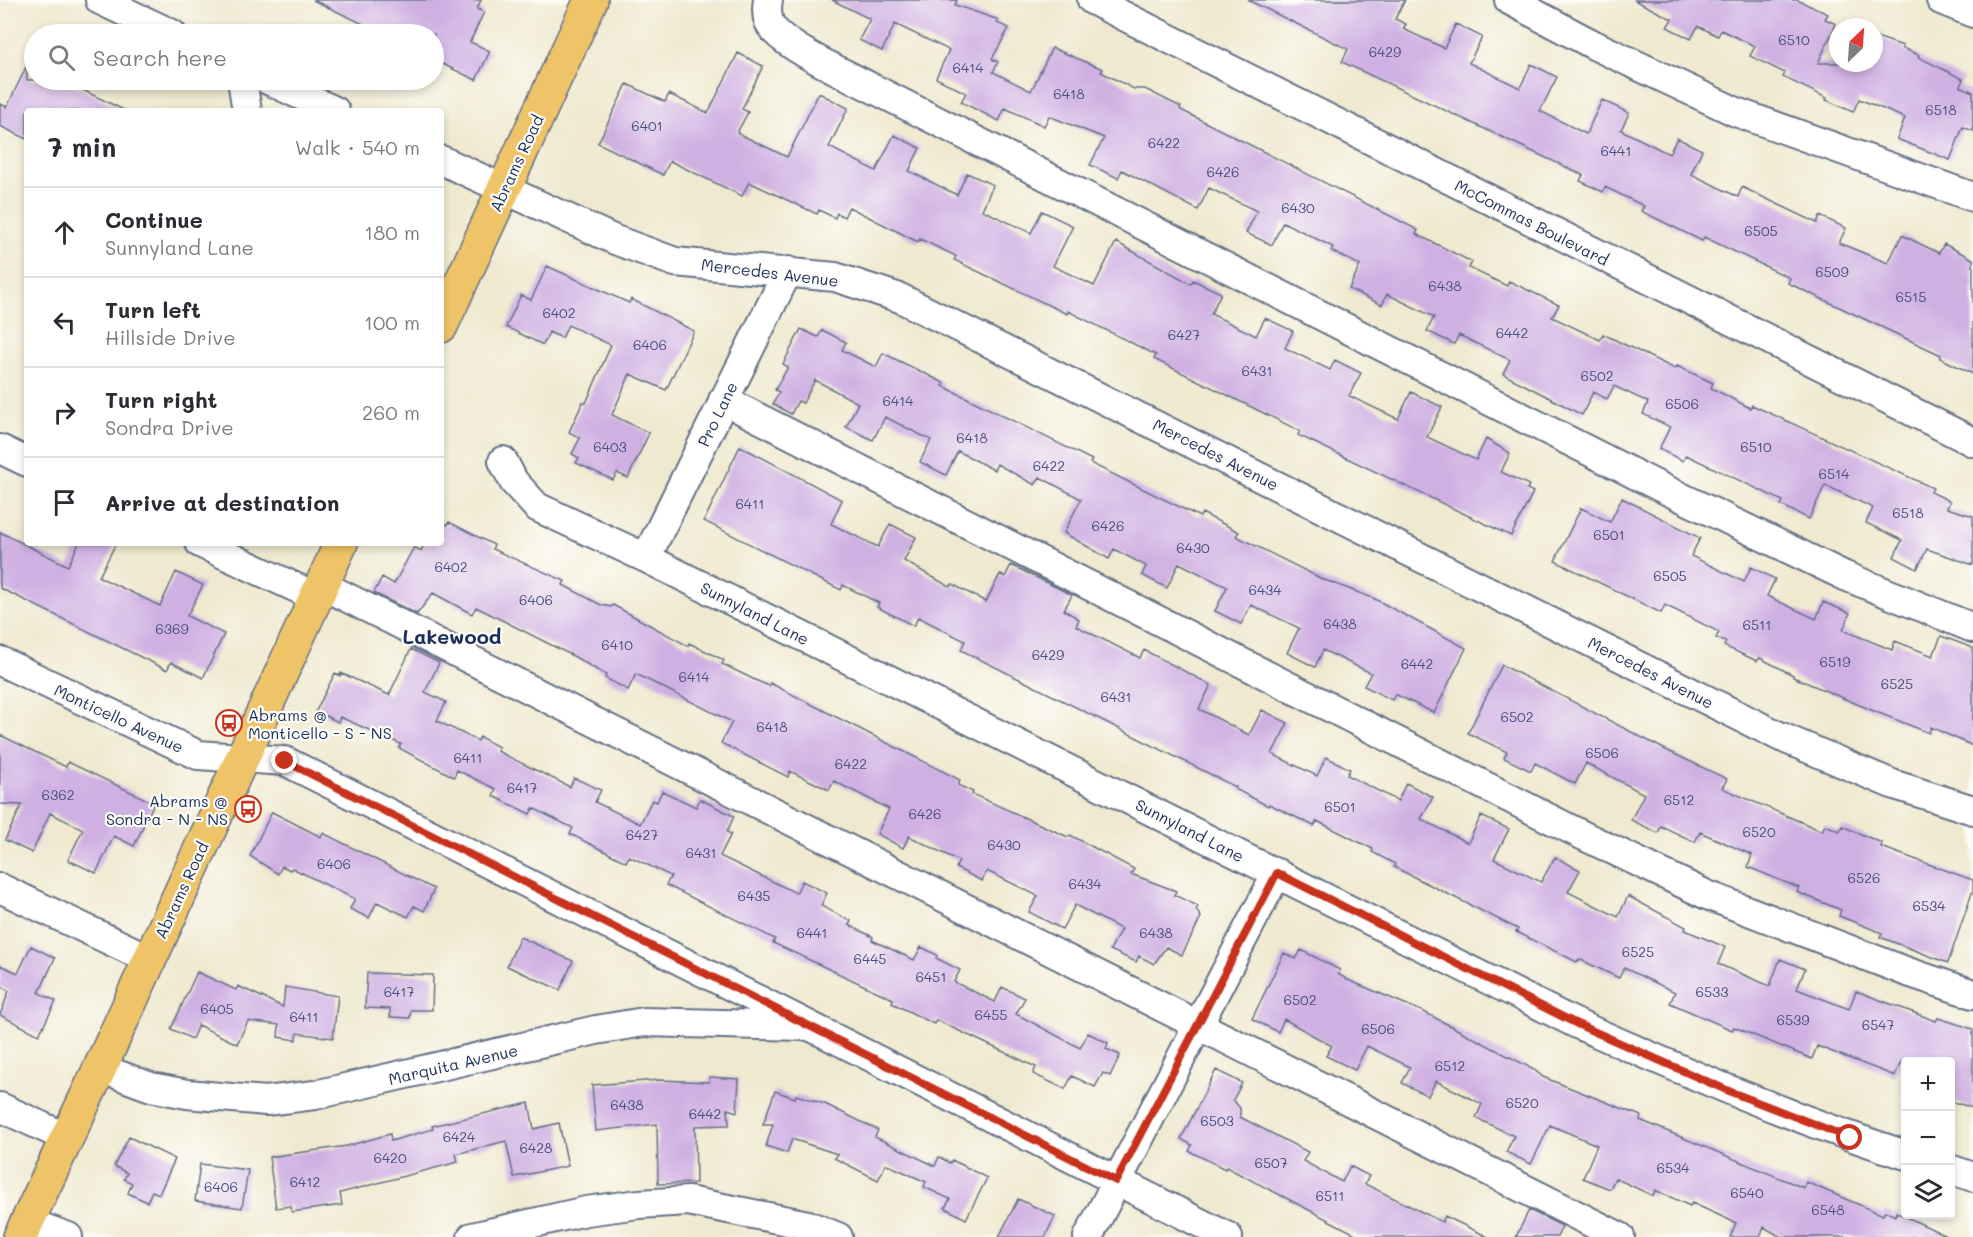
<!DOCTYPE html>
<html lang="en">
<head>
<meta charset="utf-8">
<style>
  :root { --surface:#fff; --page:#f2f2f3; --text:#2b2b33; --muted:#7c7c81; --line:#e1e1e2 }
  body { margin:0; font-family:Mali,sans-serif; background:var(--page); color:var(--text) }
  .controls { position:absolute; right:18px; bottom:18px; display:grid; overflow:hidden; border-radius:6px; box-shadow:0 3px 9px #0003 }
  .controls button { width:54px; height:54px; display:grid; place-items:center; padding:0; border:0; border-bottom:2px solid var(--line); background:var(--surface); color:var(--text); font:30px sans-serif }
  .compass { position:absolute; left:1829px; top:18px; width:54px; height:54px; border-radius:50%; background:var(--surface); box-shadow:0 3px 9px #0003; rotate:25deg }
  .stop { position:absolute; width:18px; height:18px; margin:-14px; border:4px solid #c8321e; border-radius:50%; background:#fff }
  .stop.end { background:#c8321e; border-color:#fff; box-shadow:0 2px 6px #0008 }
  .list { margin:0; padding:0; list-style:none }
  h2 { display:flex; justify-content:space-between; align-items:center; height:78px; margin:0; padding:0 24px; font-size:26px }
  h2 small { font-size:20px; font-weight:400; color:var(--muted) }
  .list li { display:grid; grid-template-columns:39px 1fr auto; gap:18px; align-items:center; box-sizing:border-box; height:90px; padding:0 24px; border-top:2px solid var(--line) }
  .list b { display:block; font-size:22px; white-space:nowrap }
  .list p { margin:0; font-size:20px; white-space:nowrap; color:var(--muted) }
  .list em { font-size:20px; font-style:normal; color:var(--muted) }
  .icon { flex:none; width:33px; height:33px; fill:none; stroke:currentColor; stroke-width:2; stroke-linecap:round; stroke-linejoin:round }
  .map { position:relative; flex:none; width:1973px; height:1237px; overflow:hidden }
  .search { position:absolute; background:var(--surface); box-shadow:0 3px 9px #0003; left:24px; top:24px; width:420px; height:66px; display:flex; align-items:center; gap:15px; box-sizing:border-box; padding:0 21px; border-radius:33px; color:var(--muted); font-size:22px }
  .panel { position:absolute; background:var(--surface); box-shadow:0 3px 9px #0003; left:24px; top:108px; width:420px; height:438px; border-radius:6px }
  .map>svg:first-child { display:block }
</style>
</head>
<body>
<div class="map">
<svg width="1973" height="1237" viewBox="0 0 1973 1237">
  <rect width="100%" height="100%" fill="#fdfcf7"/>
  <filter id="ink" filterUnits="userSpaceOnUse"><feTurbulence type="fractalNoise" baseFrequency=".0167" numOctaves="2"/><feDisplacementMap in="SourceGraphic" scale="12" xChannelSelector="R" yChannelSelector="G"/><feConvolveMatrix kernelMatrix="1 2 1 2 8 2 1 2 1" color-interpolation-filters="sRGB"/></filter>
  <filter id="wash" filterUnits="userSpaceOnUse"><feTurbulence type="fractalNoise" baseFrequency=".008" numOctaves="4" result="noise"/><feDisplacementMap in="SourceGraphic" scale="24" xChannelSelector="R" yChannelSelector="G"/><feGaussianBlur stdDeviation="1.35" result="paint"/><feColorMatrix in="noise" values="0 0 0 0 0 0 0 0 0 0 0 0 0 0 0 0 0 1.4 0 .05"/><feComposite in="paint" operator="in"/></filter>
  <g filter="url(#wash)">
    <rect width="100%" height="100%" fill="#efe9cf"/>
    <g id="blocks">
      <path fill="#cfb0e3" d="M313,0H481L477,9L484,12L470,42L490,51L476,80L434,60V34H384Z
        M832,0H957L955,5L999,20L997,23L1009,28L992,59L998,62L993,72L1031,91L1052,48L1103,69L1101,72L1134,89H1145L1181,107L1180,109L1183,111L1418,230L1416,234L1472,262L1469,268L1507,286L1509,281L1559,305L1552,317L1600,340L1603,334L1675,369L1677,366L1713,383L1711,388L1750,408L1752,405L1933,488L1931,492L1950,501L1947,508L1973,516V565L1927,549L1917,569L1894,557L1902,540L1866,523L1873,508L1825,485L1809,519L1781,505L1783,501L1686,455L1683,461L1659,449L1670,427L1643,414L1648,402L1614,386L1607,399L1593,392L1582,415L1546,396L1503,374L1510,360L1459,335L1454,344L1427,331L1434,317L1387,294L1382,305L1349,289L1360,265L1331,251L1333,247L1283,222L1272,245L1246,233L1257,211L1209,188L1198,210L1122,170L1118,178L1090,165L1104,138L1049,116L1044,126L1005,108L999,121L961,102L966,93L936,78L949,50L895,24L882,51L859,40L870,19Z
        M1248,0H1405L1395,19L1406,24L1403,29L1444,48L1456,24L1482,37L1469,63L1520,88L1531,64L1557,77L1540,111L1586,134L1602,100L1629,113L1621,130L1669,154L1677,138L1702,150L1691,174L1738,197L1742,187L1817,223L1820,216L1846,228L1839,243L1888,263L1902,235L1939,253L1944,244L1973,259V374L1940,358L1941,355L1788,283L1790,278L1704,237L1702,241L1641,211L1644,206L1605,187L1603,192L1580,181L1583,175L1342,62L1348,49Z
        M1634,0H1797L1828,14L1825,19L1836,24L1818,63H1874V36L1903,46L1902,48L1919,55L1918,57L1963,79L1960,86L1973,92V131L1963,127L1950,160L1897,139L1905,118L1859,99L1853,112L1826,100L1827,98L1783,77L1785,73L1750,56L1755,46L1721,30L1718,36L1698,26L1691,39L1667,27L1672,19Z
        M738,53L763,66L742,109L748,112L737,133L787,157L819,93L848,108L829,147L876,171L894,135L920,148L909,171L957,195L967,173L993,185L982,210L1031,233L1042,211L1073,226L1053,266L1094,286L1116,242L1191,284L1193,280L1221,293L1211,314L1256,336L1265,318L1293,331L1285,348L1330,370L1335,360L1361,373L1349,396L1398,419L1411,392L1442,407L1427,437L1476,460L1486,439L1510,453L1501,472L1529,485L1527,489L1533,492L1511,536L1298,435L1300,431L1154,359L1156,355L1068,311L1067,314L954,260L956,256L920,239L918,242L849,207L844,217L837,213L835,218L819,210L817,214L749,182L742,196L670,161L663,175L598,143L627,84L665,102L669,94L708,113Z
        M27,65V80H62L126,111H27V139L0,126V104L7,107Z
        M547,266L629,303L631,299L694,331L666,390L630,374L612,415L649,433L628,478L617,473L613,480L576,463L579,458L572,454L580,438L569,432L583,402L586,403L611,345L568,325L562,338L549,332L543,345L506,327L521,295L531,300Z
        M801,329L818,337L822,330L846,342L842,350L876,367L883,353L944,383L943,386L1092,460L1090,463L1200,517L1202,513L1239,532L1236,536L1322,579L1373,598L1466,648L1434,713L1395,694L1392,700L1364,686L1371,673L1323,650L1315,667L1287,653L1299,628L1251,605L1241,624L1215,611L1227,587L1179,563L1167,588L1142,575L1146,566L1114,549L1109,559L1064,533L1081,499L1040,477L1035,485L997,464L994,470L958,451L946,475L920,462L931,440L885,417L873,440L846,427L858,403L815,380L803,403L798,401L791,414L773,404L779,392L775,390L788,367L783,364Z
        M740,446L842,500L831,524L878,547L890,524L916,537L904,561L950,587L952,584L986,602L1000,574L1005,577L1011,565L1072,595L1064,610L1079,619L1076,626L1140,658L1144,650L1211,685L1199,709L1249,735L1262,710L1288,723L1272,754L1317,776L1326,757L1350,769L1347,775L1398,801L1406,783L1433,797L1421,819L1468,843L1481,816L1509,829L1494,859L1541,882L1555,857L1580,870L1568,892L1618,917L1628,896L1686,927L1685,930L1725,947L1718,964L1770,986L1780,959L1805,969L1797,989L1849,1009L1856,991L1936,1021L1938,1018L1973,1029V1108L1950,1101V1062H1901L1895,1076L1817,1046L1812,1059L1734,1027L1732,1030L1670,1003L1675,992L1624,968L1619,978L1579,959L1577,962L1516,932L1518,929L1394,867L1395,864L1372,852L1373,849L1317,821L1314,826L1269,804L1268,806L1235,789L1236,787L961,650L965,641L918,617L914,626L877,607L879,603L843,585L841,590L704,521Z
        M1622,498L1700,538L1691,556L1744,582L1751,567L1775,579L1767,596L1816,619L1823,602L1850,613L1843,630L1892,650L1895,641L1933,656L1941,636L1973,648V746L1931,727L1929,733L1869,709L1793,677V675L1760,658L1757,661L1724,646L1726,642L1716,638L1719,632L1665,605L1661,613L1555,561L1581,508L1610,522Z
        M441,522L447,525L449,522L494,545L492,549L565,581L563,585L601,605L611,607L613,605L688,646L689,643L724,660L722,664L755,680L769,686L770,683L899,749L960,780L958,785L973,792L972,794L1068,837L1070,835L1134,869L1131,874L1176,891L1174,895L1198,906L1196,910L1201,917L1182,955L1166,947L1154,964L1139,956L1136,962L1110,950L1121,929L1075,905L1062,929L1029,912L1038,896L987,871L982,881L956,868L959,861L909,836L903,848L877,834L889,809L834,781L829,790L790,771L788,777L721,743L732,722L636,674L628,690L605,678L606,675L575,657L476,607L472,614L433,593L417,614L374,593L382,577L394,584L414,547L421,551L425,543H441Z
        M0,532L68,566L79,543H116L99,577L160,606L176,572L203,585L187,616L224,634L203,678L171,662L167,670L0,588Z
        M411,649L439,663L425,692L446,702L437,721L478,741L480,737L499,747L497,751L570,787L574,778L601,790L595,802L640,824L652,800L657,802L662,791L696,807L700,799L734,816L727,832L731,834L720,856L796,893L802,881L827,893L821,906L851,921L849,925L873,937L872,940L914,960L921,947L937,955L936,958L960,970L954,982L995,1002L1002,987L1025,998L1016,1014L1080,1048L1088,1033L1108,1043L1106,1049L1120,1055L1110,1076L1103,1073L1095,1087L1072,1076L1065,1089L1033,1074L1036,1067L936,1020L934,1024L892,1003L893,999L773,943L775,939L666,885L671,876L629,856L626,862L570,834L573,828L533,808L530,814L493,796L496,789L457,770L454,777L399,748L401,744L340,717L338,722L316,711L335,673L340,676L341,673L389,695Z
        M1502,665L1666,750L1727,779L1722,788L1822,831L1825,825L1840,831L1842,826L1882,843L1881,847L1973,880V890L1948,963L1880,937L1882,933L1839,916L1841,910L1797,892L1799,888L1748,867L1752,855L1700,832L1695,842L1661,826L1658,833L1631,820L1644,794L1586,763L1575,784L1535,763L1531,771L1504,758L1507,752L1468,733Z
        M0,735L66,767L68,762L154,803L134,846L114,836L96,873L68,860L83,829L50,813L32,853L5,840L22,805L0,804Z
        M272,812L321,837L323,833L434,889L424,911L414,906L408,917L377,902L369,918L350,909L355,899L292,868L290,870L282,866L278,874L250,856Z
        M520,937L573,961L560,990L507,966Z
        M31,946L55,958L39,993L56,1001L39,1035L0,1015L9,991L0,986V965L18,973Z
        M1301,950L1340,970L1338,974L1348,980L1424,1012L1533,1069L1543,1077L1641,1116L1640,1120L1804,1188L1806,1182L1883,1215L1885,1211L1895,1216L1896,1212L1949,1237H1781L1764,1227L1760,1237H1730L1736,1223L1692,1203L1690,1206L1655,1190L1653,1196L1615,1178L1610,1189L1583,1178L1597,1145L1550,1125L1531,1164L1506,1152L1514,1136L1476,1118L1482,1104L1436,1081L1428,1096L1402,1083L1410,1067L1367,1046L1355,1070L1326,1056L1332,1046L1284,1019L1278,1032L1252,1019L1284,953L1296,959Z
        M197,972L236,990L238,986L283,1007L285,987L338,996L333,1038L297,1033L296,1040L278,1037L279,1025L248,1021L237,1044L198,1025L192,1039L171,1029Z
        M367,973L433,975L432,1010H411L410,1018L390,1017V1009L365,1008Z
        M1216,1070L1242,1083L1233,1100L1240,1108V1117L1308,1152L1303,1161L1342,1182L1350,1166L1369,1176L1365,1184L1442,1222L1445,1216L1488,1237H1361L1226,1167L1225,1169L1189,1151L1192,1145L1181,1139Z
        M710,1077L739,1079L737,1112L728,1109L729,1125L695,1126L696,1183L658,1184L657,1124L596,1131L592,1085L659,1080L709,1082Z
        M775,1091L795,1098L796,1095L825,1104L878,1130L875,1137L935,1166L939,1157L950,1163L952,1160L987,1178L966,1219L945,1208L950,1199L924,1187L926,1182L886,1164L878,1180L834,1158L837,1154L792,1139L787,1153L766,1146L773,1124H763Z
        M529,1103L534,1129L559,1123L568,1166L514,1177L506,1141L456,1154L458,1162L340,1193L342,1205L292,1212L291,1206L276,1208L269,1157L347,1146L390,1134L391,1141L433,1129L432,1126Z
        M129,1137L175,1159L159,1194L152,1191L147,1202L128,1193L132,1183L124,1179L127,1173L114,1166Z
        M200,1164L248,1170L242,1208L195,1201Z
        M1018,1199L1055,1216L1045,1237H999Z
        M1529,1210L1562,1226L1557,1237H1516Z"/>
    </g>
  </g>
  <g filter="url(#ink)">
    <use href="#blocks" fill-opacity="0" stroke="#657086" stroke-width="1.5"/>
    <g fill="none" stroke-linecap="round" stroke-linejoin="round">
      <defs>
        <path id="minor" d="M100,0L172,34
          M768,0C766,11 767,22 774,30C793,51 844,73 870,87L1658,486L1845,576L1973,628
          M1092,0L1973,442
          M1509,0L1594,45L1736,112L1973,197
          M1941,0L1973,13
          M242,80L247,111
          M268,80L335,111
          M441,160L615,240L675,262L835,277L900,298L1779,736L1892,784L1973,810
          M723,400L1584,836L1707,895L1905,971L1973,994
          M0,449L27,462
          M503,461L514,482L537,507L646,558L1577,1024C1685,1072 1793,1119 1906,1155
          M200,543L316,597
          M646,558L788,271
          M322,585L1620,1237
          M0,661L198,755L285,761L1228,1237
          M0,888L149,959
          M100,1068L151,1087L187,1094L266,1101L315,1095L596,1030L644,1022L802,1026
          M0,1107L67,1138
          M1950,1169L1973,1177
          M27,1222L68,1237
          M472,1237L586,1211L639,1204L688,1201L808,1225L838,1237
          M1088,1237L1277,873"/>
        <path id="major" d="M441,326L591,0
          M20,1237L100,1068L341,543"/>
      </defs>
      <use href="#minor" stroke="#657086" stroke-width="32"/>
      <use href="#major" stroke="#657086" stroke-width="36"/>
      <use href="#minor" stroke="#fff" stroke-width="28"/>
      <use href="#major" stroke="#efc469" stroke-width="33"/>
    </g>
  </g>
  <g fill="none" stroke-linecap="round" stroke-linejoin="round" filter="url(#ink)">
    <path stroke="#c8321e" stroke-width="8" d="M285,761L1116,1181L1277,873L1577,1024L1731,1092L1850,1138"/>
  </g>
  <defs>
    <symbol id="bus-ring" viewBox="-11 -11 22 22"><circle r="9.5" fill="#fdfcf7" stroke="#c8321e" stroke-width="1.5"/><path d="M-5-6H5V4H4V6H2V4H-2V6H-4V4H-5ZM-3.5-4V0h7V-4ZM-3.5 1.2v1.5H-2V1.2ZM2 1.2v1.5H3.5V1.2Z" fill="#c8321e"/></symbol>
  </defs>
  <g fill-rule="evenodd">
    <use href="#bus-ring" x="214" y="708" width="30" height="30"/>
    <use href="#bus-ring" x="233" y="794" width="30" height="30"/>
  </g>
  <g text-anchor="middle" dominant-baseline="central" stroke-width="4.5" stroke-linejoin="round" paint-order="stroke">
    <g font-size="14" fill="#484f7f">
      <text x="1794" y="39">6510</text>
      <text x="1385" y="51">6429</text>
      <text x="968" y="67">6414</text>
      <text x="1069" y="93">6418</text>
      <text x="1941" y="109">6518</text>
      <text x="647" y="125">6401</text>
      <text x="1164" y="142">6422</text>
      <text x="1616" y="150">6441</text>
      <text x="1223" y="171">6426</text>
      <text x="1298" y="207">6430</text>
      <text x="1761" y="230">6505</text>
      <text x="1832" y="271">6509</text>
      <text x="1445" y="285">6438</text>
      <text x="1911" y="296">6515</text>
      <text x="559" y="312">6402</text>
      <text x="1512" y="332">6442</text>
      <text x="1184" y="334">6427</text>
      <text x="650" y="344">6406</text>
      <text x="1257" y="370">6431</text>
      <text x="1597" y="375">6502</text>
      <text x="898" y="400">6414</text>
      <text x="1682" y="403">6506</text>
      <text x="972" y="437">6418</text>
      <text x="610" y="446">6403</text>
      <text x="1756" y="446">6510</text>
      <text x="1049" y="465">6422</text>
      <text x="1834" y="473">6514</text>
      <text x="750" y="503">6411</text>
      <text x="1908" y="512">6518</text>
      <text x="1108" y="525">6426</text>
      <text x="1609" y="534">6501</text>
      <text x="1193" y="547">6430</text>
      <text x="451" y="566">6402</text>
      <text x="1670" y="575">6505</text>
      <text x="1265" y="589">6434</text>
      <text x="536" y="599">6406</text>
      <text x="1340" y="623">6438</text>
      <text x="1757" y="624">6511</text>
      <text x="172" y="628">6369</text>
      <text x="617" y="644">6410</text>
      <text x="1048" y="654">6429</text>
      <text x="1835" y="661">6519</text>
      <text x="1417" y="663">6442</text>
      <text x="694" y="676">6414</text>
      <text x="1897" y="683">6525</text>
      <text x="1116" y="696">6431</text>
      <text x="1517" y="716">6502</text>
      <text x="772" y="726">6418</text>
      <text x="1602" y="752">6506</text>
      <text x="468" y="757">6411</text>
      <text x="851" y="763">6422</text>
      <text x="522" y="787">6417</text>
      <text x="58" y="794">6362</text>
      <text x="1679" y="799">6512</text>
      <text x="1340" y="806">6501</text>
      <text x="925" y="813">6426</text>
      <text x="1759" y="831">6520</text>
      <text x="642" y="834">6427</text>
      <text x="1004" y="844">6430</text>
      <text x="701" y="852">6431</text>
      <text x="334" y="863">6406</text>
      <text x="1864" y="877">6526</text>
      <text x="1085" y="883">6434</text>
      <text x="754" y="895">6435</text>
      <text x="1929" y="905">6534</text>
      <text x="812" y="932">6441</text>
      <text x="1156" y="932">6438</text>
      <text x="1638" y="951">6525</text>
      <text x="870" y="958">6445</text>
      <text x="931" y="976">6451</text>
      <text x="399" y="991">6417</text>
      <text x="1712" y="991">6533</text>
      <text x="1300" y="999">6502</text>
      <text x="217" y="1008">6405</text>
      <text x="991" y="1014">6455</text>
      <text x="304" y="1016">6411</text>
      <text x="1793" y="1019">6539</text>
      <text x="1878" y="1024">6547</text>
      <text x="1378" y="1028">6506</text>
      <text x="1450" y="1065">6512</text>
      <text x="1522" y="1102">6520</text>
      <text x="627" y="1104">6438</text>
      <text x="705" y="1113">6442</text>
      <text x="1217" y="1120">6503</text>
      <text x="459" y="1136">6424</text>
      <text x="536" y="1147">6428</text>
      <text x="390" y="1157">6420</text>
      <text x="1271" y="1162">6507</text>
      <text x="1673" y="1167">6534</text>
      <text x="305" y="1181">6412</text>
      <text x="221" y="1186">6406</text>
      <text x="1747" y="1192">6540</text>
      <text x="1330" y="1195">6511</text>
      <text x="1828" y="1209">6548</text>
    </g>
    <g font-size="16" fill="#1b2f5e" stroke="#fdfcf7">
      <text transform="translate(516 163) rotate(-65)">Abrams Road</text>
      <text transform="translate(1532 222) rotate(27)">McCommas Boulevard</text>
      <text transform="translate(770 272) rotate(7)">Mercedes Avenue</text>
      <text transform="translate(717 414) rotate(-64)">Pro Lane</text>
      <text transform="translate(1216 454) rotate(27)">Mercedes Avenue</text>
      <text transform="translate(755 613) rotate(27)">Sunnyland Lane</text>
      <text transform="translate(1651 672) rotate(27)">Mercedes Avenue</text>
      <text transform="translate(119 718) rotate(25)">Monticello Avenue</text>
      <text transform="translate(1190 830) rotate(27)">Sunnyland Lane</text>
      <text transform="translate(181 890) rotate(-65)">Abrams Road</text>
      <text transform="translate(453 1064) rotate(-13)">Marquita Avenue</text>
    </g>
    <g font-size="16" fill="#1b2f5e" stroke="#fdfcf7" text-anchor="start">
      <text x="248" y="714">Abrams @<tspan x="248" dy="18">Monticello - S - NS</tspan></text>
      <text x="228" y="800" text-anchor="end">Abrams @<tspan x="228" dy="18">Sondra - N - NS</tspan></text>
    </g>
    <g font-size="20" font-weight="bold" fill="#1b2f5e" stroke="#fdfcf7">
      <text x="452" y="636">Lakewood</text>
    </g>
  </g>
</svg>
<div class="controls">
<button>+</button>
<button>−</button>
<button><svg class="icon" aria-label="layers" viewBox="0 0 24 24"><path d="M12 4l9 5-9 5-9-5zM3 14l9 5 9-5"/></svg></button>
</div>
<svg class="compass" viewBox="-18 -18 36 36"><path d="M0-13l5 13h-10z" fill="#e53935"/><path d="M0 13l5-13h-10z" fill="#7c7c81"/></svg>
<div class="stop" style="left:1850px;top:1138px"></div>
<div class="stop end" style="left:285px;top:761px"></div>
<div class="search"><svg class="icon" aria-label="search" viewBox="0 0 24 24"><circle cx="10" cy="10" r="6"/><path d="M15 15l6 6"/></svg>Search here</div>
<section class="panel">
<h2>7 min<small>Walk · 540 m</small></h2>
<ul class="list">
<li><svg class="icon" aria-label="ahead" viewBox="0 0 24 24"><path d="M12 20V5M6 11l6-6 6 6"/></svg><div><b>Continue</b><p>Sunnyland Lane</p></div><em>180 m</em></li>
<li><svg class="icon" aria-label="left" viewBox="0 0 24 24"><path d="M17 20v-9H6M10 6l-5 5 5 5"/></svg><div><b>Turn left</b><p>Hillside Drive</p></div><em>100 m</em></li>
<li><svg class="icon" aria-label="right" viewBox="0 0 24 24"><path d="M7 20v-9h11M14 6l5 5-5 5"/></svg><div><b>Turn right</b><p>Sondra Drive</p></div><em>260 m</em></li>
<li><svg class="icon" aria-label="arrive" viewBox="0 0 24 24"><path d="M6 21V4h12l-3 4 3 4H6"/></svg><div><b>Arrive at destination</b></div></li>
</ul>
</section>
</div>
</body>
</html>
